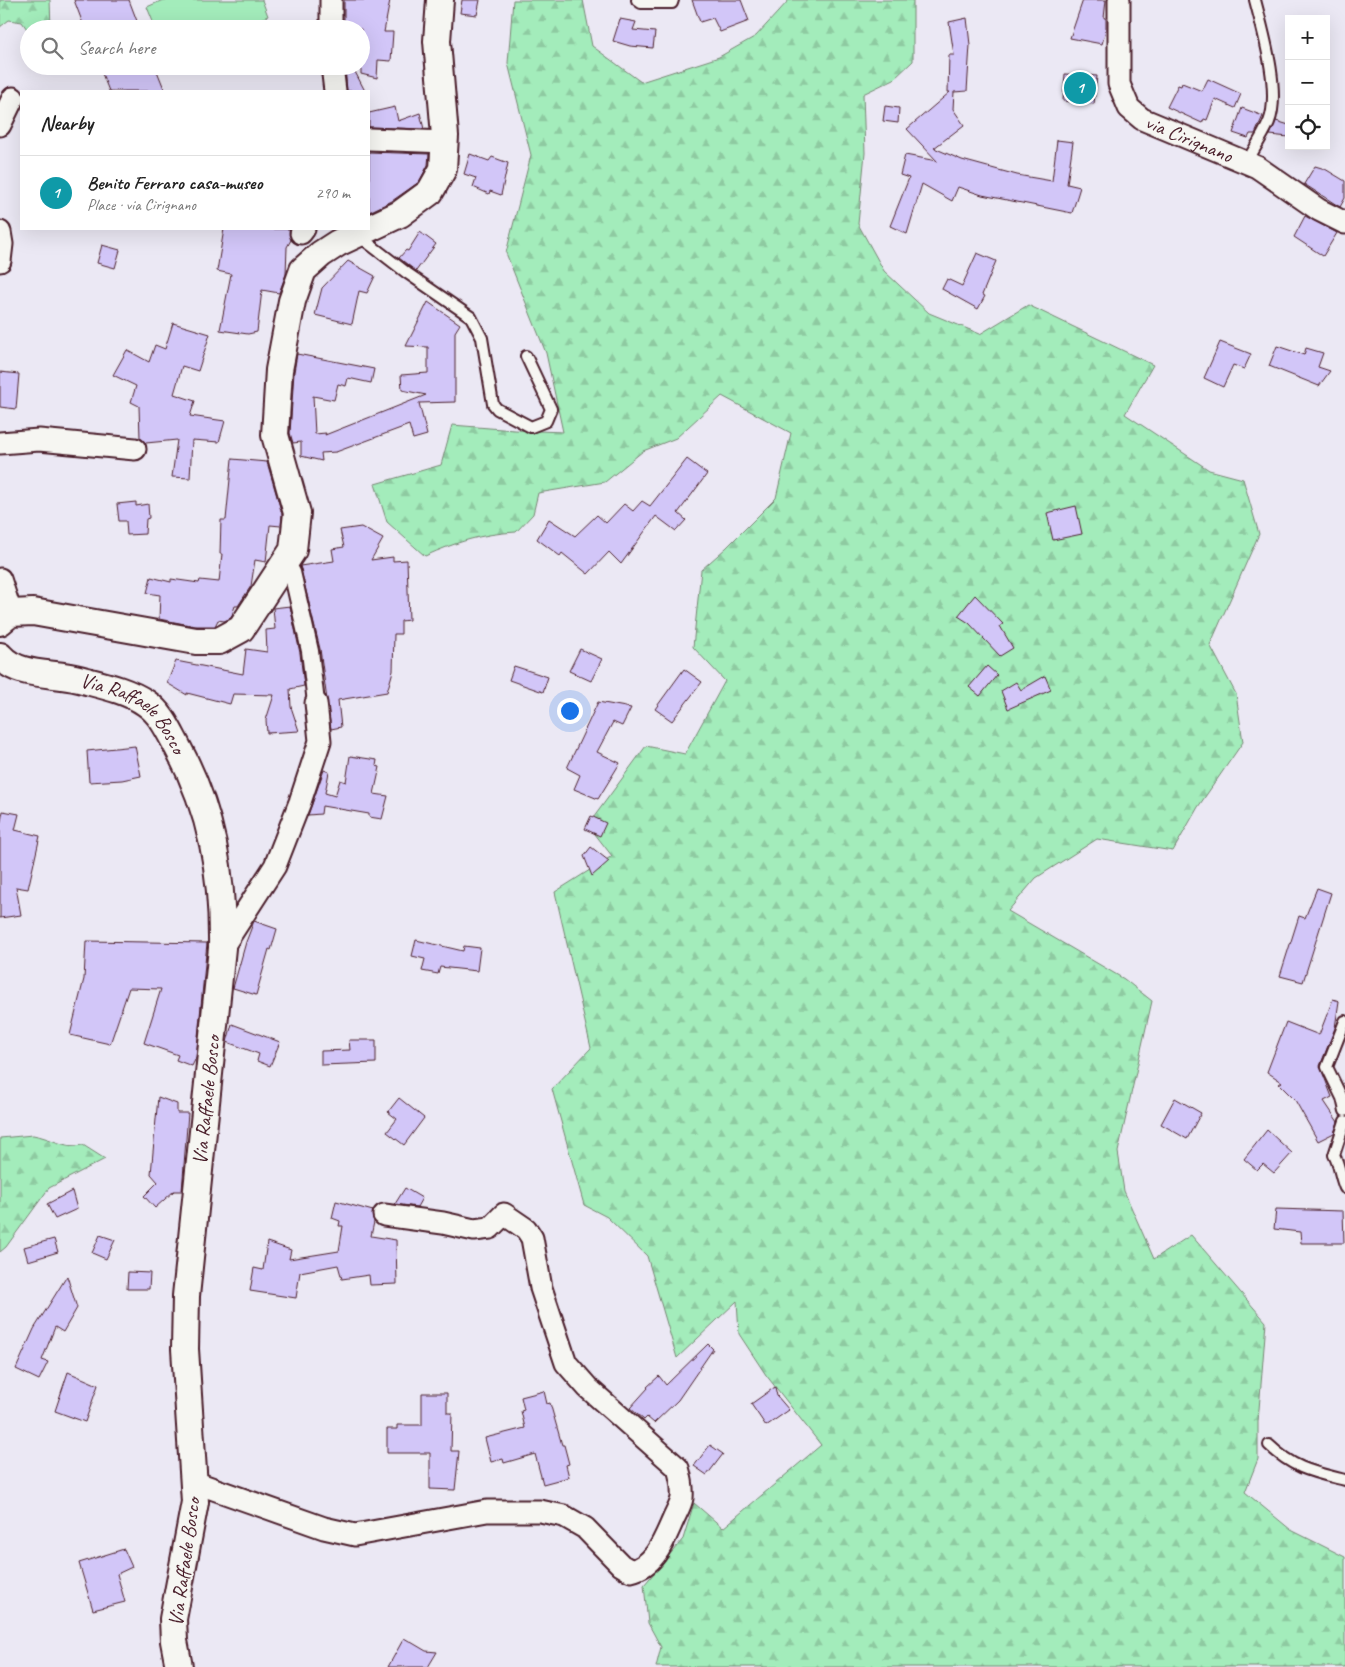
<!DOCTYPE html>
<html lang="en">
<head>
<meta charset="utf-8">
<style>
  :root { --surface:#fff; --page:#f6f6f6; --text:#222; --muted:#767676; --line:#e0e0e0; --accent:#2563eb }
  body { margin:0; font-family:Caveat,sans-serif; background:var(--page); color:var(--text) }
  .controls { position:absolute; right:15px; top:15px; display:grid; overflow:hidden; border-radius:0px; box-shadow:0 5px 20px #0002 }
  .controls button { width:45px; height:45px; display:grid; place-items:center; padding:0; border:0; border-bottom:1px solid var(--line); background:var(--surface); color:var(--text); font:25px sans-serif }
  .you { position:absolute; left:569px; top:710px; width:18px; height:18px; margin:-12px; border:4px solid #fff; border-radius:50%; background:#1a73e8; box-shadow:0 0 0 8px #1a73e833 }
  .badge { display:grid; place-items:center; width:32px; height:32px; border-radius:50%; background:var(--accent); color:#fff; font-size:16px; font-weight:700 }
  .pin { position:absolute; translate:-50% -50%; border:2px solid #fff; box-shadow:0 1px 5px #0006 }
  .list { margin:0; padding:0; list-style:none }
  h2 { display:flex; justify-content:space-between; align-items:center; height:65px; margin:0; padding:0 20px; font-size:21px }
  h2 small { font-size:16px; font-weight:400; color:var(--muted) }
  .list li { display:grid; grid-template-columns:32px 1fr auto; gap:15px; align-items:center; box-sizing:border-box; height:75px; padding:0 20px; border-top:1px solid var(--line) }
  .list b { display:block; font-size:19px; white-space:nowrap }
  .list p { margin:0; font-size:16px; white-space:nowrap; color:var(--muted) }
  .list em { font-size:16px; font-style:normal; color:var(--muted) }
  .icon { flex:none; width:28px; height:28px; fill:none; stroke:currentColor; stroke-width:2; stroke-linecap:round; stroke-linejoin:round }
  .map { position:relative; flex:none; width:1345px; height:1667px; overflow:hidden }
  .search { position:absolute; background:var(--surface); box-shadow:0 5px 20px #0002; left:20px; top:20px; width:350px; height:55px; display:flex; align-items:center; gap:12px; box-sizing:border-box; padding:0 18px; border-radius:28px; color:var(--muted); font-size:19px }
  .panel { position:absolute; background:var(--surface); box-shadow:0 5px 20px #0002; left:20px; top:90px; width:350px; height:140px; border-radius:0px }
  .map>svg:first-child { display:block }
</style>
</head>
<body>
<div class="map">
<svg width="1345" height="1667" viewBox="0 0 1345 1667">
  <defs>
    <pattern id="forest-firs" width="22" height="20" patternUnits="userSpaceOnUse" patternTransform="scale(1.25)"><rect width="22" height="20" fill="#a3ecbb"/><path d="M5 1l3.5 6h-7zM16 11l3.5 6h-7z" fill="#8ecaa1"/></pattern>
  </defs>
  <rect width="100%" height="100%" fill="#ebe8f4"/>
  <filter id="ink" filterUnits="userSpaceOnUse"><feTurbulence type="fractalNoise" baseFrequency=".02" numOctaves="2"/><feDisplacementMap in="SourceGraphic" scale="10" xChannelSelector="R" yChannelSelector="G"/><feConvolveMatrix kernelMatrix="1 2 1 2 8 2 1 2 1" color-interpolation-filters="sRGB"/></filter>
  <g filter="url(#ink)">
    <path fill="#a3ecbb" stroke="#768673" d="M163,0H262L268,16L236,29H156L147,7Z"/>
    <path fill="url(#forest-firs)" stroke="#768673" d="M0,0H50L51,29H29V32L22,22L9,20L0,27Z
      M513,0H583L592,46L641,82L719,57L756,36L789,0H913V61L894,79L863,94L865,153L858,224L884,271L929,313L980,334L1028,305L1153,365L1125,414L1209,470L1243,479L1259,534L1210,645L1236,694L1243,742L1198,807L1173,851L1097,839L1036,878L1008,911L1124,979L1152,1001L1118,1152L1124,1191L1154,1259L1191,1235L1266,1322L1258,1422V1459L1245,1492L1291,1530L1345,1557V1667H656L661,1647L648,1623L644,1585L683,1539L694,1503L723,1528L821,1445L766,1375L739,1334L737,1301L677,1358L647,1256L607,1217L584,1205L552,1089L591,1048L555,892L612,856L588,825L646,746L685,754L725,681L693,647L701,570L726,548L776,498L791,433L722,396L676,438L643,451L605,482L538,493L533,514L516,532C480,534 457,542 425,556L387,522L375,484L441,465L452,425L514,430L563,432L546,353L506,253L531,155L508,63Z
      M33,1135C52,1138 64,1149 83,1145L105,1159L49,1188L6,1247L0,1252V1138Z"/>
    <path fill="#d2c6f8" stroke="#4a1f2b" d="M74,0H129L140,29H85Z
      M344,0H390L384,32H393L391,61L378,60L377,78L361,74V29H344Z
      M462,0H480L477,15L460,13Z
      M692,0H741L749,21L720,32L713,18L700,22Z
      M1083,0H1106L1104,18H1106V30L1102,44L1070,38Z
      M967,18L970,45L967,91L954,92L953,109L964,125L934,148L962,160L1017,175L1052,181L1057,140L1073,142L1067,184L1080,187L1072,213L982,195L958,187L952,201L922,184L907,234L890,226L909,178L900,175L905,155L937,161L907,129L950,92H948L949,55H954L949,22Z
      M620,19L636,22L633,30L655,32L653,48L630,46L613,41Z
      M99,66H155L165,91H109Z
      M345,66H352L365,91H347Z
      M1065,74L1097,76L1094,104L1063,101Z
      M1208,79L1241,94L1235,108L1215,99L1207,120L1204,119L1202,123L1167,107L1178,85L1181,86L1182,83L1202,91Z
      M885,106L899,108L898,123L883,121Z
      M395,107L398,121L420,113L424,129L369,127V113Z
      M1242,108L1263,116L1255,134H1250L1248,138L1233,133Z
      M1276,121L1289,125V137L1270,135Z
      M369,152L429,154L428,165L419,182L392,201L369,212Z
      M470,154L489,161L492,157L508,163L501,195L490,191L489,194L473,187L476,178L464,174Z
      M1315,166L1325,169L1345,181V198L1340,207L1304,184Z
      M1305,216L1337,233L1323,256L1294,237Z
      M224,229H290L291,240L287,247L286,274L279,293L262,290L257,332L248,334L220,330L231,274L217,271Z
      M420,232L436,244L416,271L399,258L406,250L408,251Z
      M102,245L120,250L115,268L97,263Z
      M977,253L996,261L982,295L985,296L978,309L942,289L947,279L962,286Z
      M348,261L375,276L367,293L359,291L352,324L315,315L322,288Z
      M428,302L460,324L455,332V402L419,403L427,435L413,439L409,425L336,452L321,453L322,461L301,456V442L293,443L290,433L294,372L297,354L374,369L371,383L348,378L346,386L338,384L334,400L313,396L315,434L326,433L325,435L426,395L402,390L401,375L428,373V347L406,346Z
      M173,323L210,334L198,371L182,366L174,394L195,401L190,416L225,421L219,442L192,440L190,478L172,477L177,440L146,443L140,438L139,406L131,402L136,386L113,375L127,350L149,362L155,345L165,349Z
      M1220,342L1251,354L1244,369L1233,365L1223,387L1204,378Z
      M1277,346L1304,355L1306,348L1323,353L1318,367L1330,371L1319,386L1269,366Z
      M0,372L19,374L16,409L0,407Z
      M232,459L267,462L282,514L281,526L270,525L266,562L255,560L251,586L238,606H235L231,618L224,621L218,620L215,626H195L159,619L160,595L147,593L151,577L171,582V579L199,583L200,580L219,582L222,554H220L221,520H226Z
      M687,459L707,474L678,513L686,520L676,531L656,516L621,564L609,552L588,574L562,553L560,556L537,539L549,519L575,536L597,515L606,523L624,504L633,511L642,501L650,506Z
      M136,502V506L148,504L149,518L146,519L145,534L127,535L126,521H119L117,504Z
      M1076,506L1082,534L1053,540L1047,513Z
      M361,527L383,539L371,560L393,557V561L407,560L409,620L401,621V634H394L393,671L387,692L338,700L341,727L331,729L320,649L300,566L334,561L332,549L344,547L340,530Z
      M975,595L1003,624L1000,626L1013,648L1000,656L969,623L958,616Z
      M290,606L300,653L304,686L290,689L291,707L299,731L267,733L266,720L274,695L233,694L230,704L187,693V695L167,683L176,661L243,674L246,649L267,652L266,630L275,629L273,608Z
      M580,649L602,659L591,681L569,671Z
      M514,666L548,677L543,692L509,680Z
      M987,666L997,675L980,696L969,687Z
      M684,669L702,682L672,721L655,709Z
      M1045,676L1051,690L1008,709L1001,691L1016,682L1021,690Z
      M598,702L631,708L622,726L613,722L597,752L620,763L598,799L574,789L580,775L567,768Z
      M135,746L141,776L122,780L89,782L87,751Z
      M350,756L377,760L376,766L380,767L374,794L388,796L382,819L369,817V814L322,806L321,814L308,815L324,770L329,772L325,793L335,796L340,780L346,782Z
      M3,811L19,814L15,830L40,836L28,889L16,887L21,915L0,918V826Z
      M591,816L606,823L600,836L585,829Z
      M591,847L609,861L592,876L584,856Z
      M1317,888L1331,893L1303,982L1280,976L1299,916L1305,918Z
      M254,921L277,929L271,950L269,949L256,995L233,988L246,942Z
      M416,940L463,951L464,946L480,948L477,971L440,967L438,974L422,971L425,959L412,956Z
      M86,941L207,943L196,1058L192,1066L176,1060L178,1055L144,1043L161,989L129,988L110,1044L70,1035L84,979Z
      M1333,999L1339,1001L1335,1028L1320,1066L1332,1097L1324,1101L1338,1122L1334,1133L1318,1141L1295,1100L1279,1084L1282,1082L1267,1072L1286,1022L1319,1035Z
      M232,1024L280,1042L270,1066L257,1061L259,1054L227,1042Z
      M349,1040H376V1063L321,1065V1051L350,1050Z
      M158,1097L177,1104V1113H188L182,1191H174L155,1208L144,1196L158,1182L151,1174Z
      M399,1098L424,1118L404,1145L387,1132L397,1119L388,1112Z
      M1175,1098L1201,1113L1187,1139L1161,1124Z
      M1267,1130L1292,1153L1274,1173L1263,1164L1257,1170L1244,1159Z
      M405,1188L422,1198L417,1207L395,1204Z
      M72,1191L77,1209L55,1219L47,1204Z
      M336,1201L373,1211L374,1222L371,1236L396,1240L397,1284L370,1285L369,1275L342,1279L338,1265L300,1272L296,1298L250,1291L254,1268L263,1270L267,1242L291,1250L289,1259L339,1251L343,1226H339L340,1221L332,1218Z
      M1276,1209L1343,1211L1344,1243H1301L1300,1232L1274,1229Z
      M100,1235L115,1240L106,1259L92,1253Z
      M54,1239L58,1252L28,1261L24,1247Z
      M128,1272L150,1273L149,1289H127Z
      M67,1276L77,1308L63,1332L55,1327L42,1360L48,1362L39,1380L16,1369L34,1329Z
      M708,1344L713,1349L678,1400L654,1423L647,1417L644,1420L630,1408L648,1388L647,1387L659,1376L666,1385Z
      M68,1372L98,1385L85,1422L55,1411Z
      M775,1387L777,1396L789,1410L766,1426L751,1404Z
      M544,1391L547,1404L550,1403L562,1445H564L569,1464L566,1465L569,1477L543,1484L535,1454L504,1463L503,1459L491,1462L485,1438L525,1428L521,1411L524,1410L521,1397Z
      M422,1393H447V1413H452L451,1451H459L455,1490L430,1489V1453H387V1429H397V1425H422Z
      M710,1445L723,1454L707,1475L694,1466Z
      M124,1549L132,1567L117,1574L125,1602L93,1610L79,1563Z
      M404,1638L426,1651L437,1652L428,1667H388Z"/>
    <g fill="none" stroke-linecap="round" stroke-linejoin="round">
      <defs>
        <path id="service" d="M637,0L641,3H672L673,0
          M1246,163C1254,149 1263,136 1269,122C1281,92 1263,31 1255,0
          M359,236L407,273L471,317L482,338L493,404L497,409L531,427L546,421L551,409L526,356
          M1345,1021L1327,1067L1342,1098L1345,1111
          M1345,1121L1334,1155C1340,1166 1340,1177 1345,1188
          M1269,1445C1294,1469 1313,1472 1345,1480"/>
        <path id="pedestrian" d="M292,572L310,651L316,703"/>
        <g id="minor">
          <path id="s1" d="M1119,0V84L1129,108L1142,119L1257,167L1319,210L1345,223"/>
          <path d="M331,29V0"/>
          <path d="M332,66L335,91"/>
          <path d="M0,125L13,98"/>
          <path d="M369,139L445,142"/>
          <path d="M0,232L2,244L0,261"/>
          <path d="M301,233L304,229"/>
          <path d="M0,443L39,440L135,449"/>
          <path d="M0,579L11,613"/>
          <path d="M222,948L275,866L300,802L320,741L316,703"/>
          <path d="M194,1482L324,1528L355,1535L487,1511H540L564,1516L585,1528L621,1565L631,1571C655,1566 664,1540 673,1520C676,1513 681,1505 682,1498C683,1487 681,1478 678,1468L588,1388L566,1363L541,1288L532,1238L526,1229L504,1214L490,1228L474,1230L443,1223L384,1215"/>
        </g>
        <g id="tertiary">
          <path d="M0,622L11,613L33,612L196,641H219L241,629L293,550L297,513L275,435L279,370L292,301L303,270L321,254L338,243L400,214L430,192L443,169L445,136L437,41L440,0"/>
          <path id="s2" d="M0,656C18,677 53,672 79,679C101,685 127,690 146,703C161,713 169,731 177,746C212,811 223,875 222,948L186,1296L185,1349L195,1502L173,1619L174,1641L179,1667"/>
        </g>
      </defs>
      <use href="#service" stroke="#4a1f2b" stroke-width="14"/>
      <use href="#pedestrian" stroke="#4a1f2b" stroke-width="20"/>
      <use href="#minor" stroke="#4a1f2b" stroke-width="25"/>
      <use href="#tertiary" stroke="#4a1f2b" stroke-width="30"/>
      <use href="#service" stroke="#f6f6f2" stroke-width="10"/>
      <use href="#pedestrian" stroke="#f6f6f2" stroke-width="16"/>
      <use href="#minor" stroke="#f6f6f2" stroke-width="21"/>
      <use href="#tertiary" stroke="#f6f6f2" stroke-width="26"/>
    </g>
  </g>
  <g text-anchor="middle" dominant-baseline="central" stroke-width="4" stroke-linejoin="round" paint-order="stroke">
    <g font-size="21" fill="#4a1f2b" stroke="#f6f6f2">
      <text stroke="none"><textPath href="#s1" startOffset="178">via Cirignano</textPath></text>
      <text stroke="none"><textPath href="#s2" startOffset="151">Via Raffaele Bosco</textPath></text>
      <text transform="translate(206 1100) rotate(-84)">Via Raffaele Bosco</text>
      <text transform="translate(184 1562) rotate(-82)">Via Raffaele Bosco</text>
    </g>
  </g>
</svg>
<div class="controls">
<button>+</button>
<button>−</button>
<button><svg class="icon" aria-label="locate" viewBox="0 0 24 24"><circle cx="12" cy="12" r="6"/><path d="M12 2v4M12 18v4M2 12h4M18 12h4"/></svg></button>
</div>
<div class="you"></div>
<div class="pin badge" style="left:1080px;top:88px;background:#0f9aa8">1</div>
<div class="search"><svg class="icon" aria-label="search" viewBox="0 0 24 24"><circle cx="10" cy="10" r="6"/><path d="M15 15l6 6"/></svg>Search here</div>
<section class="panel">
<h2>Nearby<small></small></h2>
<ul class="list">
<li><span class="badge" style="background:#0f9aa8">1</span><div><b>Benito Ferraro casa-museo</b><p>Place · via Cirignano</p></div><em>290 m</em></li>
</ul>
</section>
</div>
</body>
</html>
